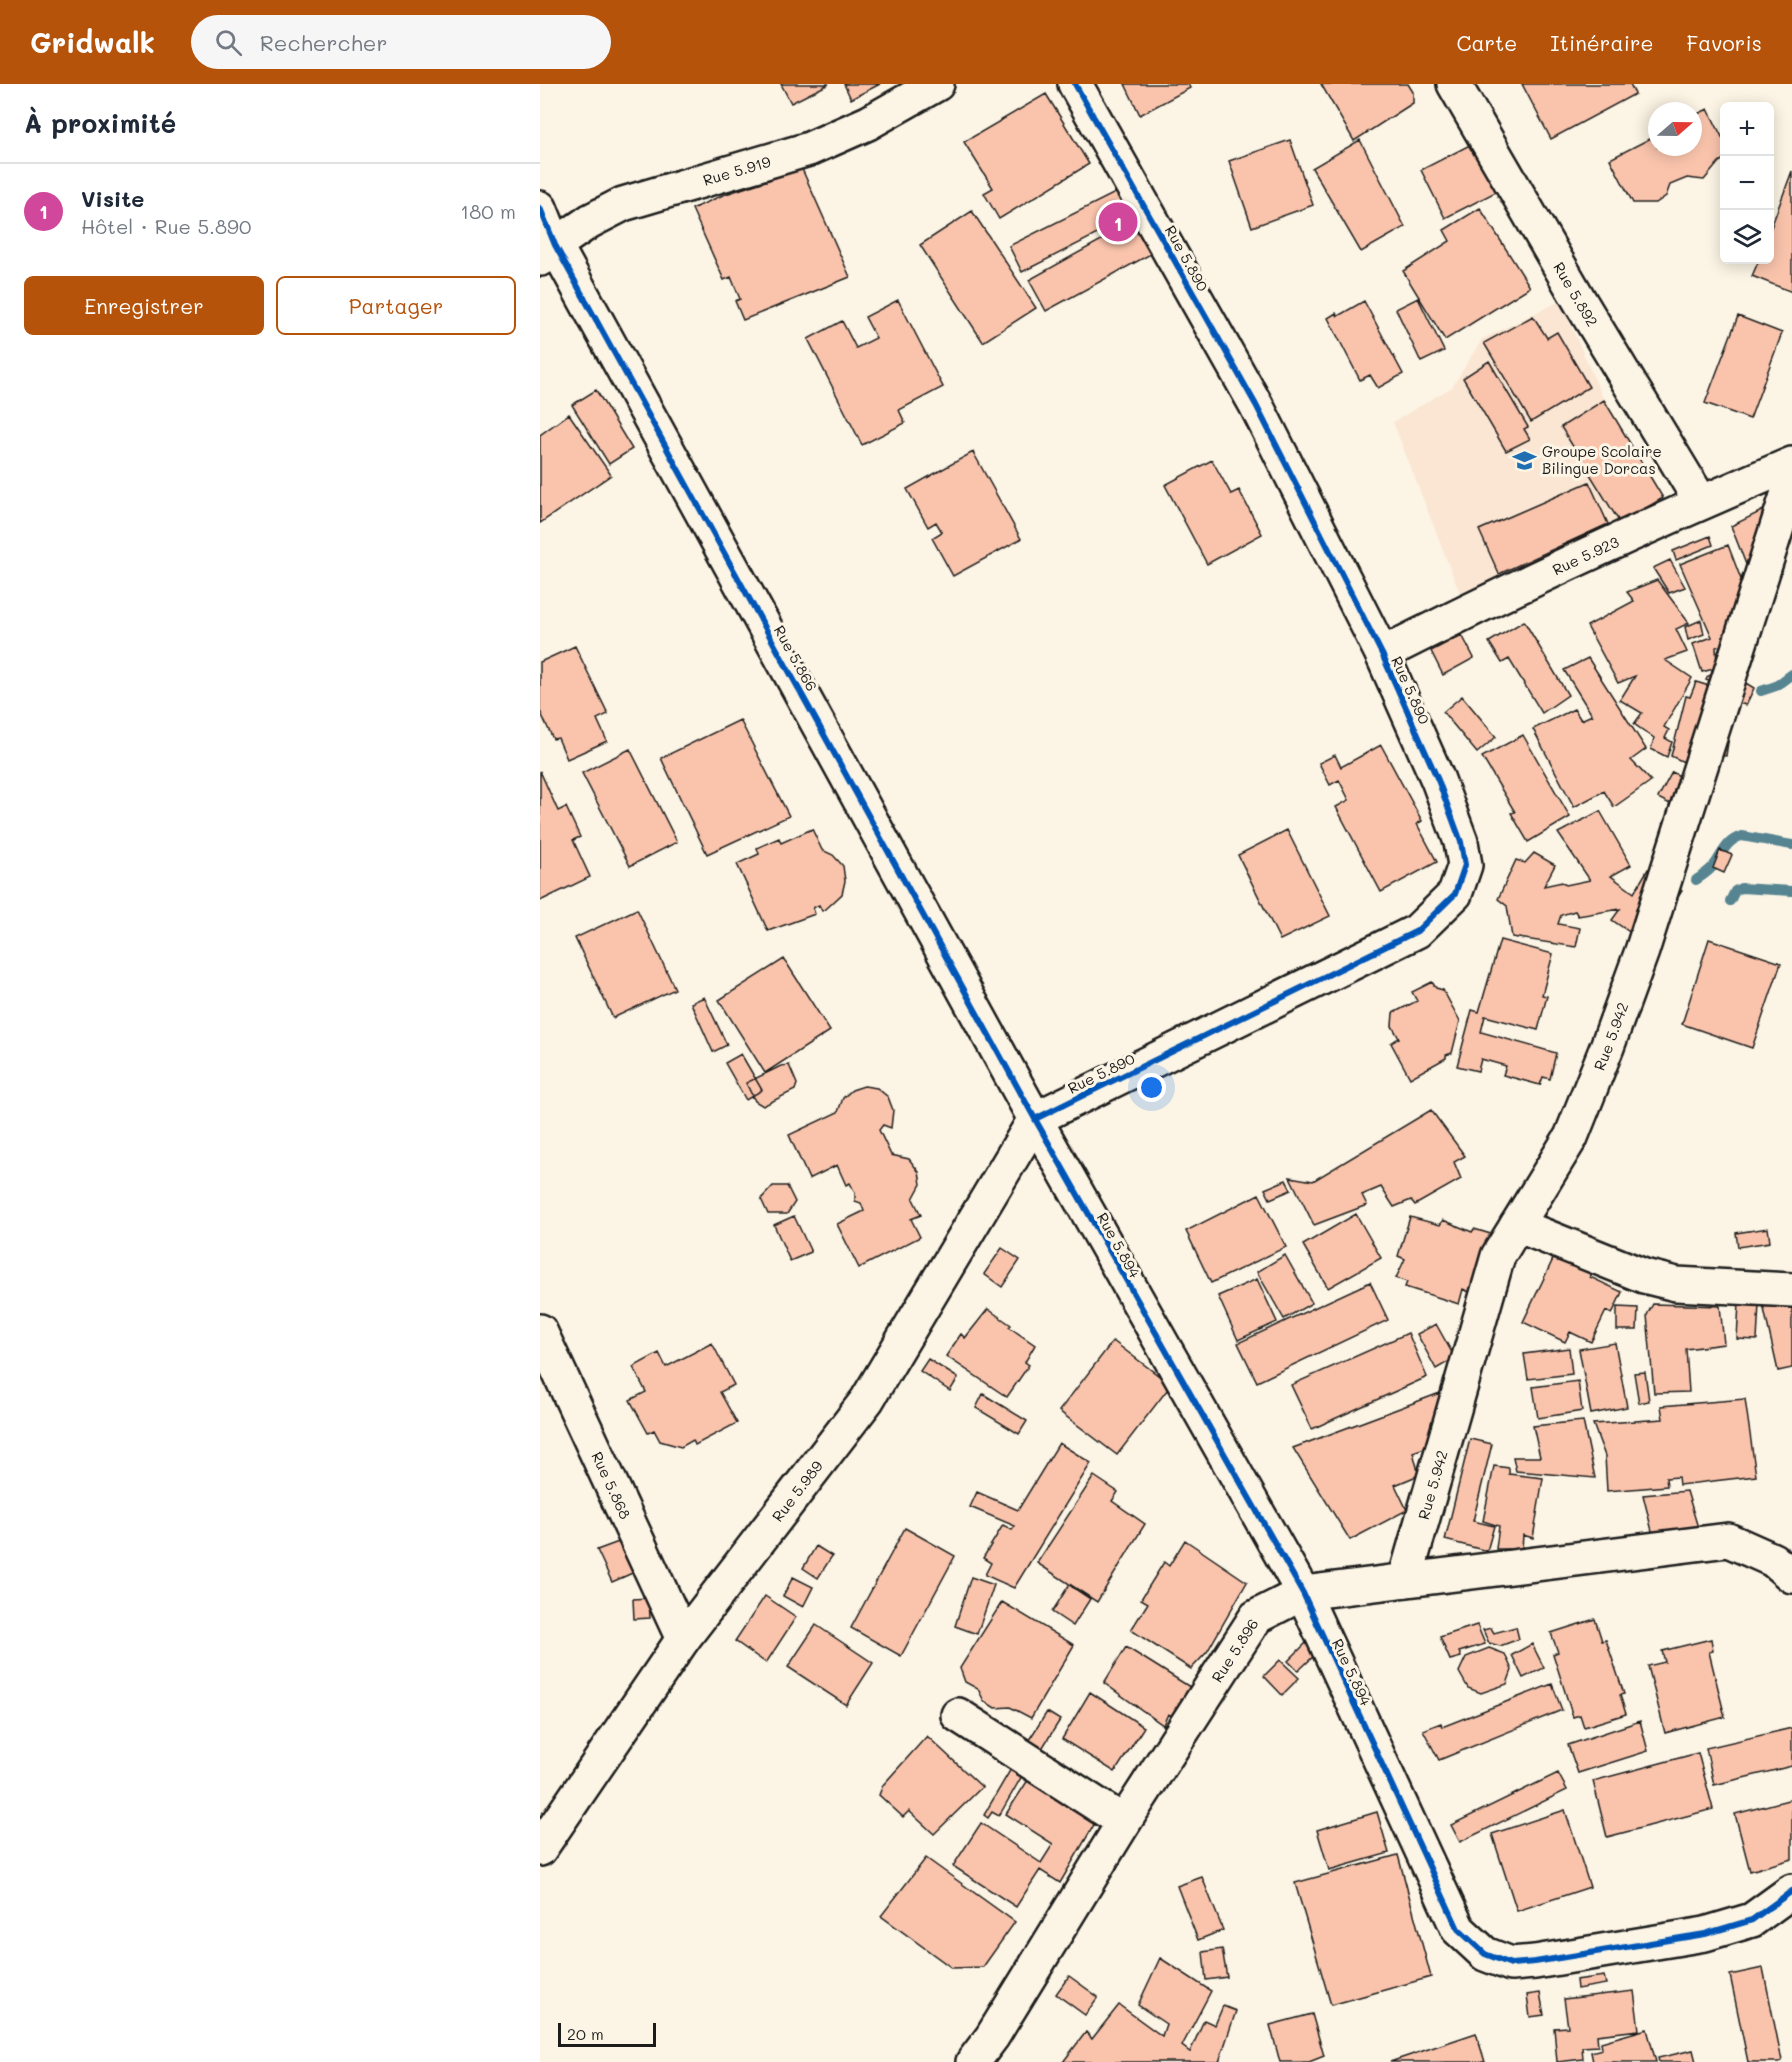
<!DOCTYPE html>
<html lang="fr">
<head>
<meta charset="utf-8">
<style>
  :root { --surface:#fff; --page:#f6f6f7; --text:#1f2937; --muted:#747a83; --line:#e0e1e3; --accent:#b45309 }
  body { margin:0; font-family:Mali,sans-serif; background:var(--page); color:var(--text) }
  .controls { position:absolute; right:18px; top:18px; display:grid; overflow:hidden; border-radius:9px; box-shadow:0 3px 15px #0003 }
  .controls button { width:54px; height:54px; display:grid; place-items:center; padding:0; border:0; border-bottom:2px solid var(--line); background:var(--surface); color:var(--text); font:30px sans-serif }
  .compass { position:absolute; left:1108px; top:18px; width:54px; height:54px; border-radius:50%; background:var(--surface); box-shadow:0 3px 15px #0003; rotate:70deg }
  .scale { position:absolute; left:18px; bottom:15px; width:98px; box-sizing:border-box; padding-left:6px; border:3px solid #1c1c1c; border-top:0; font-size:16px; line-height:21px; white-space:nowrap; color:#1c1c1c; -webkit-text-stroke:4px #fcf5e5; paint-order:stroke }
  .you { position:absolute; left:612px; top:1004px; width:21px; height:21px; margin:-15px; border:4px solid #fff; border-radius:50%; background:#1a73e8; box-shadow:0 0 0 9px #1a73e833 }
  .badge { display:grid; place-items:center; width:39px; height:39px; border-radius:50%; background:var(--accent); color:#fff; font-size:20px; font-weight:700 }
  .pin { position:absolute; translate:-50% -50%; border:3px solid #fff; box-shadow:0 2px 6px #0006 }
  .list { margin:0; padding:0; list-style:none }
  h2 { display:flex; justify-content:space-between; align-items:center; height:78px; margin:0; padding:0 24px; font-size:26px }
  h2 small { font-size:20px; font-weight:400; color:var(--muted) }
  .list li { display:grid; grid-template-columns:39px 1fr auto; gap:18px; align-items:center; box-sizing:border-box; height:96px; padding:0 24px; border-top:2px solid var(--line) }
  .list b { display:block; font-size:22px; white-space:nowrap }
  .list p { margin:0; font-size:20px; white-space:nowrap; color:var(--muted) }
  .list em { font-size:20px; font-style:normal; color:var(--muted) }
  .actions { display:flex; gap:12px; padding:18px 24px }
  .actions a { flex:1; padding:14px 0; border:2px solid var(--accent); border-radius:9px; text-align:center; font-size:21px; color:var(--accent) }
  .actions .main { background:var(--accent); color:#fff }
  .icon { flex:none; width:33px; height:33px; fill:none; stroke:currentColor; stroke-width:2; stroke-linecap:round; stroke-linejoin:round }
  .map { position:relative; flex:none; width:1252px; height:1978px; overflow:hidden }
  header { display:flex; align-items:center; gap:36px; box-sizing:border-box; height:84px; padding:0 30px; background:var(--accent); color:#fff }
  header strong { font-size:28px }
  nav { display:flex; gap:33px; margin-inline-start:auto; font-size:21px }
  .search { width:420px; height:54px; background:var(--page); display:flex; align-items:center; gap:15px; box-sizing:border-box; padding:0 21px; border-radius:33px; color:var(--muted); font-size:22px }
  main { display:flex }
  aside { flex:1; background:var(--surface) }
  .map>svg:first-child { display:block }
</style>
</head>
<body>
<header>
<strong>Gridwalk</strong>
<div class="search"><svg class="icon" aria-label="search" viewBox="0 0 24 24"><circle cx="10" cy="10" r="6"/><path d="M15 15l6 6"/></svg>Rechercher</div>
<nav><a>Carte</a><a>Itinéraire</a><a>Favoris</a></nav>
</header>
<main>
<aside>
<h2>À proximité<small></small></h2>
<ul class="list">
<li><span class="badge" style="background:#d1479c">1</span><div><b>Visite</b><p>Hôtel · Rue 5.890</p></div><em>180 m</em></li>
</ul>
<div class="actions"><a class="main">Enregistrer</a><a>Partager</a></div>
</aside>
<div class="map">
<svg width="1252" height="1978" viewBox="0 0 1252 1978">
  <rect width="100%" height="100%" fill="#fcf5e5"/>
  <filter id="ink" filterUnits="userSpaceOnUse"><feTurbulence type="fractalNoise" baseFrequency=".0167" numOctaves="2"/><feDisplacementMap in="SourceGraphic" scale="12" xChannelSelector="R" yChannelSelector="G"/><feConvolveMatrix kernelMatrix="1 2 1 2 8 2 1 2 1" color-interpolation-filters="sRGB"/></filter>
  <g filter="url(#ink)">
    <path fill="#fbe6d4" d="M1020,217L1064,316L1123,414L1080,439L1068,440L920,510L853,338L912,303L942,255Z"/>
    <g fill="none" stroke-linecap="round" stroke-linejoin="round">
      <path stroke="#578491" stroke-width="10" d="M1221,607L1236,602L1252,590
        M1156,796C1163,791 1170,787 1175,780C1183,768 1187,756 1202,752L1252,761
        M1190,817L1195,807L1201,804L1252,807"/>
    </g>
    <path fill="#fac4ac" stroke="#1c1c1c" stroke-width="1.5" d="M241,0H289L251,19Z
      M304,0H340L311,15Z
      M585,0H648L650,4L600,31Z
      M781,0H868L873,8V19L814,57Z
      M982,0H1090L1095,10L1011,55Z
      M506,10L549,80L459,135L444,109L453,104L424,58Z
      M1168,25L1184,57V75L1179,78L1164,96L1147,94L1130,101L1126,112L1116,119H1093L1070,75L1117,51V63H1153V32Z
      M959,46L983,94L905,134L881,86Z
      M750,56L773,121L712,143L689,77Z
      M820,56L865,143L821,168L772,84Z
      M262,85L310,193L203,236L195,217L200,215L191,193L184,196L152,125L183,111Z
      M1252,87V208L1212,192L1219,176H1230V146Z
      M587,103L599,129L482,188L469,162Z
      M940,124L990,203L905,256L863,187L910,157L904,146Z
      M432,127L496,224L443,258L380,161Z
      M603,133L620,165L506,227L489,196Z
      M878,214L904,267L881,278L856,225Z
      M358,216L403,303L359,326L365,339L322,361L268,255L302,237L316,264L336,254L325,233Z
      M824,217L863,290L838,304L830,291L820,296L788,234L796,229L798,232Z
      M993,232L1007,254L1017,248L1049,303L991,338L944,259Z
      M1198,232L1242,249L1210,335L1165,319Z
      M949,277L988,343L984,345L990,355L966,367L923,294Z
      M56,306L92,365L69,380L32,321Z
      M1064,316L1123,414L1080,439L1021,343Z
      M29,330L71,391L0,439V351Z
      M433,368L481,455L413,492L392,454L402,448L396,438L388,443L367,405Z
      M672,376L691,410L699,406L722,450L667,480L625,401Z
      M1049,398L1068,440L959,490L939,446Z
      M1242,417L1216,506L1191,442Z
      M1170,452L1173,461L1136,476L1133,467Z
      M1188,461L1218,540L1198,558L1176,563L1177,584L1162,588L1153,560L1172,553L1140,480Z
      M1130,476L1145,503L1129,509L1113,484Z
      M1117,496L1149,539L1136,545L1147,568L1125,576L1152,594L1124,643L1129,646L1125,654L1132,658L1127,673L1111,665L1114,654L1094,640L1102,629L1080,616L1095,592L1078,599L1047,542L1094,517L1087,508Z
      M1161,536L1164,550L1148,556L1145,543Z
      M984,537L1028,611L1002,629L969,575L962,579L949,558Z
      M922,551L934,574L903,591L891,567Z
      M35,562L68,630L57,635L67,657L27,675L18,654L13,655L0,627V578Z
      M1048,574L1106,665L1091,676L1111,697L1074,723L1064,707L1034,723L993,645L1034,625L1041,636L1052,631L1024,586Z
      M1185,586L1214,604L1206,621L1194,618L1186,672L1179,671L1174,692L1131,672L1146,612L1150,613L1156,598L1189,608L1190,604L1166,596L1168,592Z
      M922,612L956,653L937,669L903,628Z
      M200,636L249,732L167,770L121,674Z
      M983,651L1030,733L988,758L971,729L975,728L942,673Z
      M841,661L882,737L877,740L897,778L841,808L796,723L809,716L799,696L790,701L779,679L795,671L801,683Z
      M90,665L137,758L90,782L42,689Z
      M0,687L18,727L26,723L40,753L33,756L50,793L0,817Z
      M1132,688L1147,696L1134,722L1118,714Z
      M1060,727L1091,781L1071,792L1094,809L1108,785L1142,807L1107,860L1072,836L1080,825L1038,832L1035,827L1021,831L1018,840L1040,844L1036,863L972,853L967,822L958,815L976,776L985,779L994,769L1015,781L1004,802L1022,798L1026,801L1050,796L1018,749Z
      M272,745L282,766L293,771L303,782L305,797L302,810L286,825L282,827L279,821L273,824L275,830L228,847L197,780L219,770L217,764L239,754L241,759Z
      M747,746L790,832L740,856L698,771Z
      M1180,766L1192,771L1184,789L1173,784Z
      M97,825L135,905L73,934L35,854Z
      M1169,855L1241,879L1212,964L1142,940Z
      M960,856L1013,870L1002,911L1007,912L998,946L945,932L941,948L1016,969L1010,995L1003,993L1000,1001L963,991L966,982L941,975L938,987L917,982L932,926L939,928Z
      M244,875L290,947L225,989L179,916Z
      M892,898L896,904L903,906L920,937L912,969L906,971V974L870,994L851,959L859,954L852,942L853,929L877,917L872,908Z
      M164,913L187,961L173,968L151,919Z
      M201,970L222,1006L206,1016L185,979Z
      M249,981L257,1000L255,1006L223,1022L215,1017L206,999L241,982Z
      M324,1002L337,1004L348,1013L353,1026L351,1044L343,1041L339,1046L351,1071L369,1075L379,1088L381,1100L373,1115L381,1131L371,1135L380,1153L319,1184L297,1140L324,1127L321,1119L315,1117V1109L310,1099L306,1101L297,1081L269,1095L249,1051L298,1028L303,1014L312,1006Z
      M891,1026L925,1072L914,1078L921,1095L875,1121L871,1116L854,1123L841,1103L822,1111L827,1121L774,1141L750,1093L773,1097Z
      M746,1096L751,1106L730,1115L725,1105Z
      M233,1102H247L255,1118L247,1130H228L221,1115Z
      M719,1110L746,1163L671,1199L646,1147Z
      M816,1130L841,1174L788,1204L763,1161Z
      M254,1132L271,1168L250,1177L234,1141Z
      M870,1133L900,1141L903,1136L932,1148L934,1145L954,1151L929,1208L923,1205L919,1220L865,1203L867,1198L856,1194L865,1175L858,1172Z
      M1228,1144L1230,1158L1198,1163L1196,1149Z
      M462,1164L480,1176L462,1203L444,1190Z
      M745,1171L772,1219L744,1235L717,1188Z
      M1015,1171L1052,1189L1050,1193L1082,1208L1072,1230L1066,1227L1051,1258L1030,1248L1025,1258L983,1238Z
      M717,1195L737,1238L698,1256L678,1212Z
      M830,1198L848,1236L717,1298L698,1259Z
      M1252,1210V1284L1238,1287L1222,1216Z
      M1199,1219L1219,1220L1217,1256L1197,1255Z
      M1113,1220L1180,1222L1184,1260L1146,1265L1149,1308L1114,1309L1107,1231Z
      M1077,1223L1098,1224L1097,1246H1077Z
      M448,1225L471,1241L469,1243L495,1261L485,1278L489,1281L467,1313L406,1272L421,1250L425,1254Z
      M896,1240L915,1274L896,1285L877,1250Z
      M868,1249L887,1293L772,1345L751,1301Z
      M573,1257L631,1301L577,1371L519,1327Z
      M172,1259L194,1301L180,1308L197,1339L155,1361L153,1356L141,1363L120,1357L114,1346L108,1349L90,1316L106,1308L93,1283L119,1269L126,1283Z
      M1075,1259L1087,1323L1051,1330L1039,1265Z
      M1029,1264L1032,1290L988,1295L984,1270Z
      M388,1275L418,1294L410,1307L380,1287Z
      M1105,1288L1109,1317L1099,1319L1094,1289Z
      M1038,1297L1042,1327L998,1334L993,1303Z
      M900,1309L890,1362L873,1368L879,1391L855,1401L867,1426L810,1456L753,1364Z
      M443,1310L487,1337L479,1350L436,1324Z
      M1205,1315L1216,1392L1139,1401L1138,1393L1126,1394L1127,1402L1067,1407L1065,1372L1053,1340L1123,1335L1121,1322Z
      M1043,1337L1055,1394L976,1387L973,1373H1000L993,1342Z
      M930,1355L952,1360L933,1437L954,1442L947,1467L905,1456Z
      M519,1359L551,1379L474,1504L445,1491L451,1479L443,1474L463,1441L472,1446L475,1442L430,1423L437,1408L478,1426Z
      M954,1382L969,1384V1390L1003,1394L993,1454L983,1451L982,1465H956L959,1442L943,1437Z
      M554,1392L578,1408L572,1417L605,1440L557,1518L497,1479Z
      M1147,1407L1159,1447L1113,1451L1103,1411Z
      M365,1444L415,1472L361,1572L311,1544Z
      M84,1456L97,1487L72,1498L57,1466Z
      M645,1456L707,1498L667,1568L651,1585L591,1546L608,1519L601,1515L624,1478L629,1482Z
      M276,1462L292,1472L278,1494L263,1484Z
      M253,1493L273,1503L263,1523L243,1512Z
      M431,1493L454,1501L437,1550L415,1542Z
      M529,1501L550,1515L533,1542L512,1528Z
      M225,1512L256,1533L226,1579L195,1557Z
      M109,1514L110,1534L94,1535L93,1515Z
      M462,1518L534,1561L491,1634L470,1623L455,1624L444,1617L438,1605L425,1598L420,1584Z
      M1055,1535L1062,1557L1066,1556L1084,1610L1080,1611L1086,1630L1044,1643L1040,1631L1033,1633L1013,1570L1018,1568L1011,1549Z
      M276,1541L333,1579L306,1621L248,1583Z
      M937,1541L945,1560L919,1568L921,1573L910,1576L900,1553Z
      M976,1543L979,1555L960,1562L949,1559L943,1546L951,1544L954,1549Z
      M1171,1555L1173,1567L1169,1568L1185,1633L1125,1649L1108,1582L1125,1578L1122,1567Z
      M766,1559L777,1569L758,1587L748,1577Z
      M992,1560L1004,1584L983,1594L972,1571Z
      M586,1563L677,1620L656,1643L628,1630L623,1641L564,1599Z
      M949,1564L965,1570L972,1586L967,1600L941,1609L928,1604L919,1588L926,1573Z
      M740,1576L759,1594L742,1611L724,1592Z
      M1012,1600L1022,1626L899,1676L883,1646L901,1639L902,1643Z
      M550,1608L604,1643L575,1688L522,1655Z
      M507,1628L520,1636L501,1666L487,1659Z
      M1100,1637L1108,1667L1038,1689L1028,1661Z
      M1252,1644V1682L1174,1701L1166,1664Z
      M387,1652L442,1703L394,1750L369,1727L363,1733L339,1711L343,1701Z
      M1158,1669L1173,1725L1067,1753L1053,1697Z
      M472,1683L483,1690L459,1732L452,1728L448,1734L444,1731Z
      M1018,1689L1027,1706L920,1758L911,1741Z
      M490,1693L558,1734L520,1799L500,1786L476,1823L413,1782L441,1739L501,1779L513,1760L466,1730Z
      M1252,1715V1775L1210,1787L1195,1730Z
      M1025,1726L1050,1803L977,1827L952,1750Z
      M837,1728L849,1769L789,1786L777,1746Z
      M858,1771L891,1893L791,1921L755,1799Z
      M386,1774L475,1838L443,1883L412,1884L341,1832Z
      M662,1793L683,1846L658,1856L637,1802Z
      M682,1865L687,1893L666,1896L663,1868Z
      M620,1874L671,1907L642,1962L650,1968L664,1936L675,1941L683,1922L696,1927L679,1978H523L546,1948L552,1955L579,1921L622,1952L626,1940L598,1921Z
      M1223,1884L1242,1977L1239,1978H1208L1190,1891Z
      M529,1892L558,1913L545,1931L516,1910Z
      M1064,1892L1066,1900L1037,1905L1036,1896Z
      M1094,1907L1099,1946L1057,1951L1058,1962L1042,1963L1043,1975L1017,1978L1014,1944L1028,1943L1024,1915Z
      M1000,1909L1004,1931L990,1933L987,1911Z
      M772,1930L784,1972L769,1978H740L730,1941Z
      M1107,1945L1116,1978H1053L1051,1968L1062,1965L1061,1958Z
      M936,1949L945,1978H850Z
      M1153,1966L1156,1978H1119L1118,1974Z"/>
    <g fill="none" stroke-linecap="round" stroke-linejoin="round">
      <defs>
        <g id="street">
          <path id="s1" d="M914,0L1041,219L1161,418"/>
          <path d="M0,124L15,161L495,1035L763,1509L918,1845L945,1870L971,1880L995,1878L1165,1850L1212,1836L1252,1807"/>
          <path id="s2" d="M1,175L15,161L50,137L83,120L269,65L328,39L397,0"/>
          <path id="s3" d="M842,570C977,502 1113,438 1252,380"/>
          <path d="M495,1035L877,847L915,810L925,781L921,758L898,696L842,570L716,321L535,0"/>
          <path d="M977,1141L1104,1192L1136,1200L1252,1206"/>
          <path id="s4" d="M0,1247L143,1555"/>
          <path id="s5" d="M865,1496L958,1172L1031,1053L1067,963L1102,867L1252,396"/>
          <path d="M418,1631L584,1738"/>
          <path id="s6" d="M0,1765L143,1555L327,1316L495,1035"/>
          <path id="s7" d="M433,1978L452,1953L584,1738L716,1533L763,1509L1188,1456L1233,1476L1252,1492"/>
        </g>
      </defs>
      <use href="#street" stroke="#1c1c1c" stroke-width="38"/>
      <use href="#street" stroke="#fcf5e5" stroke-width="33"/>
      <defs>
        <path id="cycleway" d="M0,124L15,161L495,1035L763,1509L918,1845L945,1870L971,1880L995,1878L1165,1850L1212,1836L1252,1807
          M495,1035L877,847L915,810L925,781L921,758L898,696L842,570L716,321L535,0"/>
      </defs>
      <use href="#cycleway" stroke="#fcf5e5" stroke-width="10"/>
      <use href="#cycleway" stroke="#0057b8" stroke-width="6"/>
    </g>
  </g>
  <defs>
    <symbol id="school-bare" viewBox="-9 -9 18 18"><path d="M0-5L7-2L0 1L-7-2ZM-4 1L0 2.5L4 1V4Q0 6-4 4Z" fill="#1f6fb2" stroke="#fcf5e5" stroke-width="2.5" paint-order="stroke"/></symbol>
  </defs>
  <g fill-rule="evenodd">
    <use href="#school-bare" x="968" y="360" width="33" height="33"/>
  </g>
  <g text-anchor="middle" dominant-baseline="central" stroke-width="6" stroke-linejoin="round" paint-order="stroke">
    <g font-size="15" fill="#1c1c1c" stroke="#fcf5e5">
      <text stroke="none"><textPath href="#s2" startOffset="218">Rue 5.919</textPath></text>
      <text transform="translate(647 174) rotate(61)">Rue 5.890</text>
      <text stroke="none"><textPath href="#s1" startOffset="243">Rue 5.892</textPath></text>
      <text stroke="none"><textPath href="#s3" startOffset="226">Rue 5.923</textPath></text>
      <text transform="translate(256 574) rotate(61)">Rue 5.866</text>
      <text transform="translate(871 606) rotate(66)">Rue 5.890</text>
      <text stroke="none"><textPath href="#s5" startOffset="585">Rue 5.942</textPath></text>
      <text transform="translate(561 989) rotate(-26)">Rue 5.890</text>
      <text transform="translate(579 1161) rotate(61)">Rue 5.894</text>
      <text stroke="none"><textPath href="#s4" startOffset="170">Rue 5.868</textPath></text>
      <text stroke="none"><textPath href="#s5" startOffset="99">Rue 5.942</textPath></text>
      <text stroke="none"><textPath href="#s6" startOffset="441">Rue 5.989</textPath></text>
      <text stroke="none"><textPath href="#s7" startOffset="488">Rue 5.896</textPath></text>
      <text transform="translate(812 1588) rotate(65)">Rue 5.894</text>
    </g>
    <g font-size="15" fill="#1c1c1c" stroke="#fcf5e5" text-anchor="start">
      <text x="1002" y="367">Groupe Scolaire<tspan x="1002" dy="17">Bilingue Dorcas</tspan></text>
    </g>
  </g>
</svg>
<div class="controls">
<button>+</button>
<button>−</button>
<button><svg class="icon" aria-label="layers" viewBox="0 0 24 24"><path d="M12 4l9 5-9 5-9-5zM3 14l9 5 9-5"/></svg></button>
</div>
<svg class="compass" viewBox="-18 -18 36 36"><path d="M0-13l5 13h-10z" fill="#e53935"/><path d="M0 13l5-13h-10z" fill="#747a83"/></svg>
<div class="scale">20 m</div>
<div class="you"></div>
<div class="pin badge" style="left:578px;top:138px;background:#d1479c">1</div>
</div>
</main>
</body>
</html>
